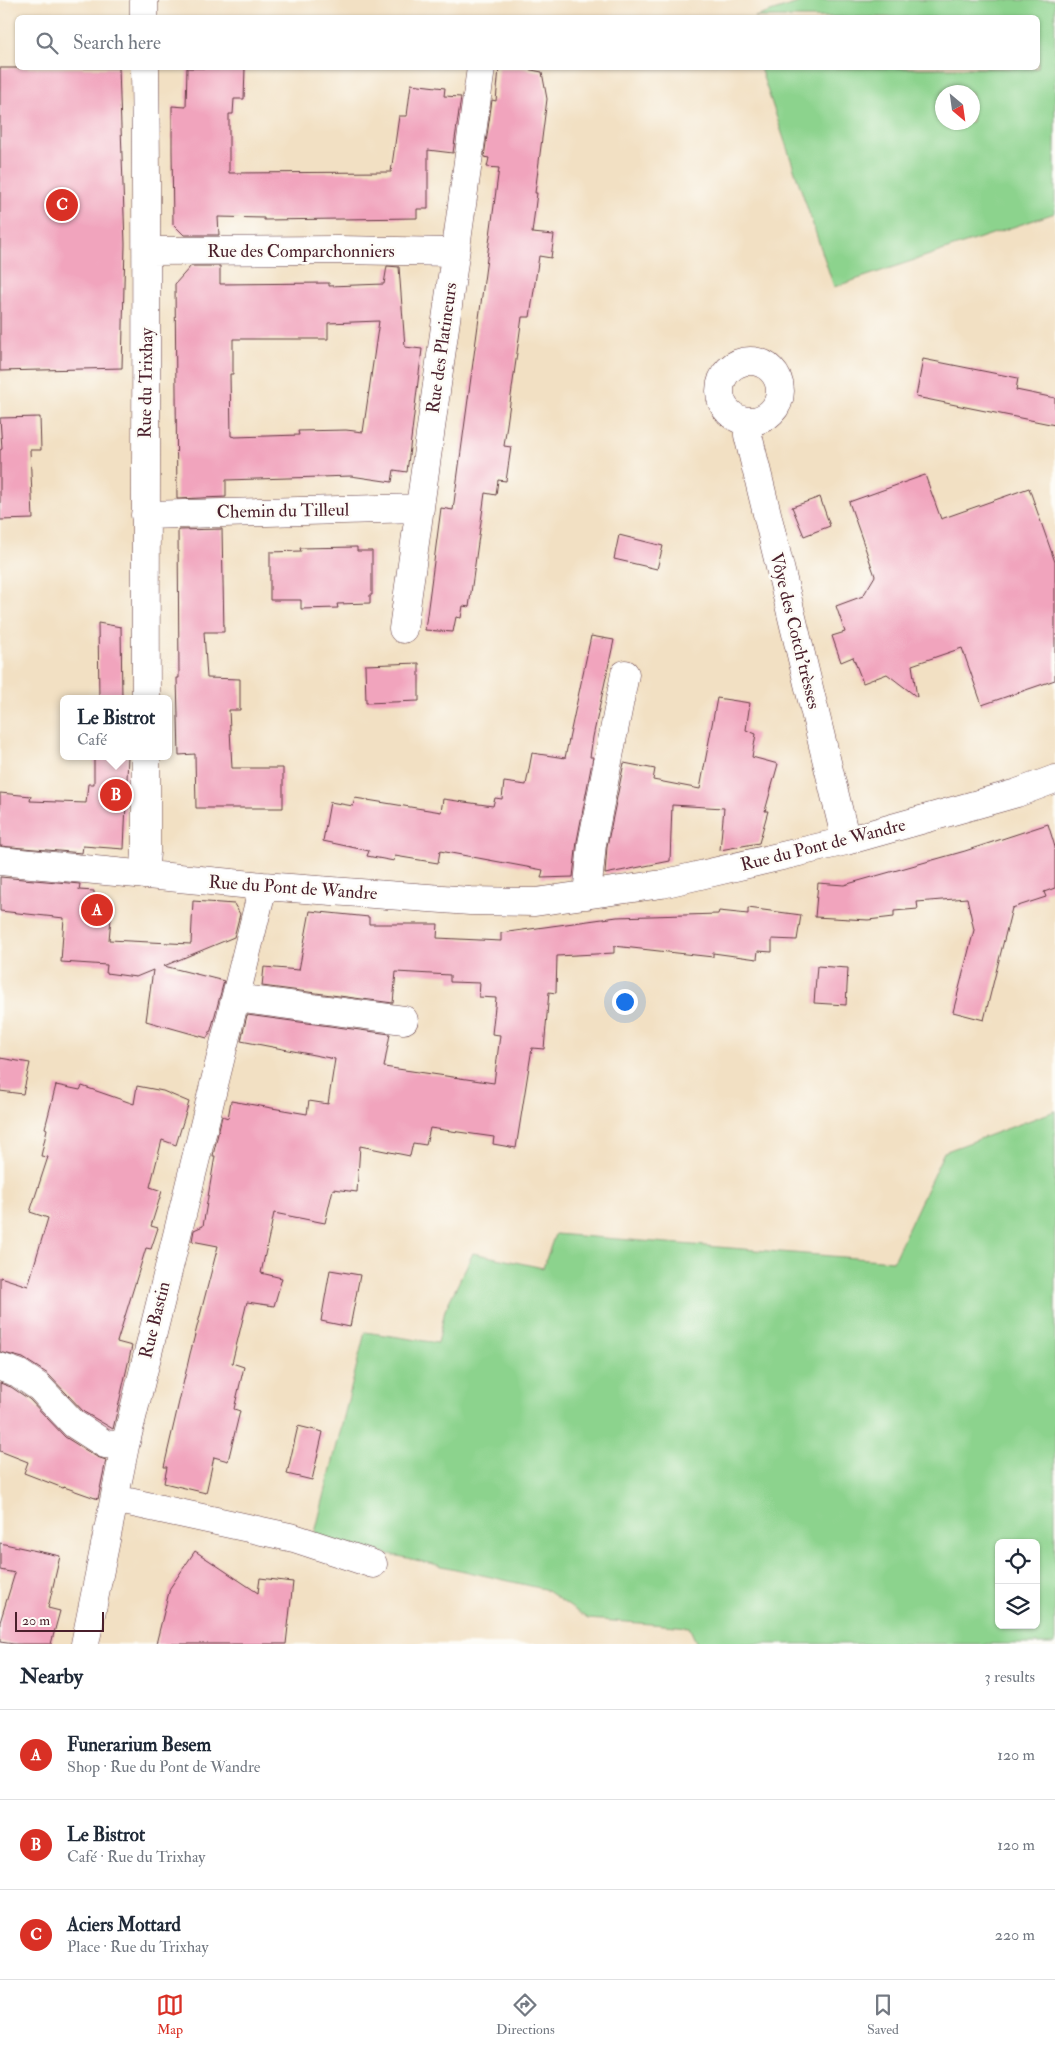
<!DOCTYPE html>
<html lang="en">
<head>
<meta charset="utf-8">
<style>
  :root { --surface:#fff; --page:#f6f6f7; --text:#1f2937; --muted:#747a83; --line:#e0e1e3; --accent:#d93025 }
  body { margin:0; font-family:"IM FELL Double Pica",serif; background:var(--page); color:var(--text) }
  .controls { position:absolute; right:15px; bottom:15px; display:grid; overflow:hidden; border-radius:8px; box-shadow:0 1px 4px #0004 }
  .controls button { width:45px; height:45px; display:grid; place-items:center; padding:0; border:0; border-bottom:1px solid var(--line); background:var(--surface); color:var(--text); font:25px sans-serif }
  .compass { position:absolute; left:935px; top:85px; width:45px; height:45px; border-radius:50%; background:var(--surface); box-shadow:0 1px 4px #0004; rotate:151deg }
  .scale { position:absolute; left:15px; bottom:12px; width:89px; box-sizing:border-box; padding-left:5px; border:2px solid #4a1f2b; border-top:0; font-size:14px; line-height:18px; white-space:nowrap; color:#4a1f2b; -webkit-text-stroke:4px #fdfcf7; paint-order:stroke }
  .you { position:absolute; left:624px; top:1001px; width:18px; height:18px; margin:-12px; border:4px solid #fff; border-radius:50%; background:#1a73e8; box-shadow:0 0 0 8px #1a73e833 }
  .badge { display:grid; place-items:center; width:32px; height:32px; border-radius:50%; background:var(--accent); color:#fff; font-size:16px; font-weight:700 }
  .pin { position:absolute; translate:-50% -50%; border:2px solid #fff; box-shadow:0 1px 5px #0006 }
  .popup { position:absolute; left:60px; top:695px; width:112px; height:65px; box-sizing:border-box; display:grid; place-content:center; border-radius:8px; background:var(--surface); filter:drop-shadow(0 1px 4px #0005); font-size:16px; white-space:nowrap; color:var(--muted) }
  .popup b { font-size:19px; color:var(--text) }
  .popup::after { content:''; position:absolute; left:50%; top:100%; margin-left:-10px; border:10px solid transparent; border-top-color:var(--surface) }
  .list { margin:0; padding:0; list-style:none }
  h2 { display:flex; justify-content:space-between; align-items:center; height:65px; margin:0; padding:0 20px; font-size:21px }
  h2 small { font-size:16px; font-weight:400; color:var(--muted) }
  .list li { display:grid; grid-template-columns:32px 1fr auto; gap:15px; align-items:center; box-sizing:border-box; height:90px; padding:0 20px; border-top:1px solid var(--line) }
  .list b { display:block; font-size:19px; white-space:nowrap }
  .list p { margin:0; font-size:16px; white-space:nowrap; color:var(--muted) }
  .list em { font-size:16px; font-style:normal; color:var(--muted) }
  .icon { flex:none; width:28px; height:28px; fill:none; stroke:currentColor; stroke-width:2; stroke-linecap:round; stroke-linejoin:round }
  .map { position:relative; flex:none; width:1055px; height:1644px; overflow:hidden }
  .search { position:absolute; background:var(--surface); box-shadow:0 1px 4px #0004; left:15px; right:15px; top:15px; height:55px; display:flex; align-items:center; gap:12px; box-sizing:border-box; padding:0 18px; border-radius:8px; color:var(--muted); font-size:19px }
  .sheet { height:335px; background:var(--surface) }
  nav { display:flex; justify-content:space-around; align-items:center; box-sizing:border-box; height:70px; border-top:1px solid var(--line); background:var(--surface); font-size:14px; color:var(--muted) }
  nav a { display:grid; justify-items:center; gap:2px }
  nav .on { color:var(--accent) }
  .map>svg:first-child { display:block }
</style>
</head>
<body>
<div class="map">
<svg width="1055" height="1644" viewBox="0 0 1055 1644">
  <rect width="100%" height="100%" fill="#fdfcf7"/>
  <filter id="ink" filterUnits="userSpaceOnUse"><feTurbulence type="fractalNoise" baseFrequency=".02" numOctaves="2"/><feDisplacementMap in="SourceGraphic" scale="10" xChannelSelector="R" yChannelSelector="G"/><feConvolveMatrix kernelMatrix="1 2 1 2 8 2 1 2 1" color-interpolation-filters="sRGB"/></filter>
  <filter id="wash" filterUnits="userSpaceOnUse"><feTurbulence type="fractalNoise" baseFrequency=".0096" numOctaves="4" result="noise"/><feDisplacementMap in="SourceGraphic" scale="20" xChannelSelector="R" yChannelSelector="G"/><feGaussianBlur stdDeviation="1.12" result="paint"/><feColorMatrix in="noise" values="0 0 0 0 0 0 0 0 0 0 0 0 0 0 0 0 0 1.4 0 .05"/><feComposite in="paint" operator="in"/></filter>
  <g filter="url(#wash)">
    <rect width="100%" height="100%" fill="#f2e0c3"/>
    <path fill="#8cd38d" stroke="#6b795c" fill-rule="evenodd" d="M807,0H1055V213L834,287L760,68H1038V18L755,17ZM942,92H972V122H942Z
      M1055,1111V1644H697L689,1627L588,1619L544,1589L314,1537L365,1332L438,1343L445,1310L473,1253L543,1268L555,1234L893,1261L944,1152ZM999,1543H1036V1625H999Z"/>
    <g id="blocks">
      <path fill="#f1a4bd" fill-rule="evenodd" d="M0,68H119L125,244L122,368L0,371Z
        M187,68H245L244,99H234L233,114H229V173L391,172L399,116H407L411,84L445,88L444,96L461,97L453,153L428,150V209H417V218L264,220V218L218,217L219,235H184L173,224L172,151V106L186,107Z
        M499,68H521L542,72L547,99L535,193H537L532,233L554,235L551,258L539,256L530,317H522L504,446L511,447L506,481L498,480L496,495L485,493L469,607L463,606L461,618L456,617L453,632L425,630L441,508L453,510L484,281L499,168L487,167L489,158L484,157L492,100L496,101Z
        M191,266H220V284L329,283V286L384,284L387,266L399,267L405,347L422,349L407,472L394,470L392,482L351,476L226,480V497L177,499L175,284ZM379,321L363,432L346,430L298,431L299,435L235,437L231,436L230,374H233V339H328V323Z
        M923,359L1018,378L1016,390L1055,398V425L916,397Z
        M40,417L41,450H30L33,519L0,520V450L2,449L0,418Z
        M925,475L941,519L1029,488L1055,562V680L982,705L962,648L912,665L917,697L887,674L863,683L853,657L841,662L832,636L845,632L836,606L863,596L875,576L849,502Z
        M820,497L830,526L804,536L792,507Z
        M222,529L224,632H204L207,678L240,679V710H229L232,768H283V808H196L195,754L179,755L177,678H179L178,530Z
        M619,535L663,546L657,569L614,559Z
        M357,547V551H372V595H370V603L337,604L338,608L301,609V600H270V552L301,551L300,548Z
        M98,623L121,627L122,699H99Z
        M591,636L614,640L593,737L590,757H593L577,841L573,877L541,878L543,870L440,851L438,863L395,856L394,861L367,856L369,851L323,841L330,802L353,806L355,798L441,812L443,799L493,806L495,798L502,799L504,782L526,785L532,753L565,758Z
        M419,663V701L366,703L365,665Z
        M717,698L750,703L746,730L756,734L752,757L778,764L765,811H768L759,843L720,850L724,808L672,805L670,861L605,874L607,846L624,763L655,769L653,780L700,789Z
        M94,756H128L124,849L83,846L82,853L0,846V793L31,796L30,801L86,803L88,784H94Z
        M1048,824L1055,847V888L1044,892L1046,897L1012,908L984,1020L953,1012L974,930L967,898L917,902L918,909L894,911V917L868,920L815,917L818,883L844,885L965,851Z
        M0,877L80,884L79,890L94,891V902L105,903L104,916L111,918L109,940L191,944L193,901L234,904L240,914L234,937L164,966L224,981L211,1030L207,1038L146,1021L153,970L136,977L106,973L107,965L61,962L64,918L0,911Z
        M748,908L801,915L797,940L772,939V952L758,951L757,959L713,953V957L614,946V953L557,956L556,993L549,992L544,1049L532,1048L516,1148L493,1144L494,1137L430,1128L426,1145L413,1143L410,1156L360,1146L357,1192L333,1189L325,1223L274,1213L261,1273L282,1278L274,1306L247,1302L232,1363L244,1367L234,1409L240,1411L228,1461L214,1457L206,1493L164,1483L167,1467H164L190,1354L218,1246L192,1241L194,1230L203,1226L215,1156H213L214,1151L222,1116L228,1118L231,1101L307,1114L309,1101L328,1104L335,1059L241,1041L247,1015L390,1034L384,1067L494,1083L500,1035L492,1034L496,998L479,997L480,983L450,982V975L396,972L393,1003L262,986L264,967L299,970L310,911L369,917V924H438L437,938L501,941V933L617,917L718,914L719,911L748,914Z
        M817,966L848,968L846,1005L814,1003Z
        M0,1058L30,1063L23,1094L0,1091Z
        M56,1085L80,1090L82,1086L134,1104L137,1086L163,1091L189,1102L176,1145L162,1140L150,1187L162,1191L151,1226L158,1228L151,1249L146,1248L117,1342L132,1346L113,1429L84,1412L48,1374L23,1358L0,1352V1277L28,1286L48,1218L30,1212L48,1157L41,1156L47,1129L45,1128Z
        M330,1270L360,1275L350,1327L321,1321Z
        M0,1383L11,1387L29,1399L65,1437L97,1457L106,1460L98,1499L64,1487L63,1488L24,1473L28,1462L0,1451Z
        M298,1426L323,1432L312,1480L287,1474Z
        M0,1543L60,1556L48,1608L60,1611L51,1644H14L0,1642V1622L15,1573L0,1570Z
        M195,1551L258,1593L260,1578L293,1582L286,1644H156L170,1588Z"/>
    </g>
  </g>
  <g filter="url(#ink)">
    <use href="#blocks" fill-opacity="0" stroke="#633c42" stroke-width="1"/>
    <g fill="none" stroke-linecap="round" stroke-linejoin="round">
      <defs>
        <path id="minor" d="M144,0V18
          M145,68C148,278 145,488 146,699
          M147,251L338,250L455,252
          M720 391a30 30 0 1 1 60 0a30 30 0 1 1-60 0Z
          M748,421V435L846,841
          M145,515L420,508
          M403,629L481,68
          M0,861L263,886L470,901L535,902L662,884L846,841L1017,793L1055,779
          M144,875L146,852V756
          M587,895L592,844L625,674
          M236,998L404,1020
          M0,1367L18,1373L39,1387L74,1424L105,1444L125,1446
          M115,1499L294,1538L373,1564
          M85,1644L125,1446L263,886"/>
      </defs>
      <use href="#minor" stroke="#633c42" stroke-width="29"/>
      <use href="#minor" stroke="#fff" stroke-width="28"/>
    </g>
  </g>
  <g text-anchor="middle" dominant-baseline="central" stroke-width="5" stroke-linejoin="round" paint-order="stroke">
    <g font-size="18" fill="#4a1f2b" stroke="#fdfcf7">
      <text x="301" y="251">Rue des Comparchonniers</text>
      <text transform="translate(442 348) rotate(-82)">Rue des Platineurs</text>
      <text transform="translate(146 383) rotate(-89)">Rue du Trixhay</text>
      <text transform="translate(283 511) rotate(-1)">Chemin du Tilleul</text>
      <text transform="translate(795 631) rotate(76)">Vôye des Cotch'trèsses</text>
      <text transform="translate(823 845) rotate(-14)">Rue du Pont de Wandre</text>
      <text transform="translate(293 888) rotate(4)">Rue du Pont de Wandre</text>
      <text transform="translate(155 1320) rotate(-76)">Rue Bastin</text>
    </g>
  </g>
</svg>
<div class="controls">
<button><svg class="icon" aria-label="locate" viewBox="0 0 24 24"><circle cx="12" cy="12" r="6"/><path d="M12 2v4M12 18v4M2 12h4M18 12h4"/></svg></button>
<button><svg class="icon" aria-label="layers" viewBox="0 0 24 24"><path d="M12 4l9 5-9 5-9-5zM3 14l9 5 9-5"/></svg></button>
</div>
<svg class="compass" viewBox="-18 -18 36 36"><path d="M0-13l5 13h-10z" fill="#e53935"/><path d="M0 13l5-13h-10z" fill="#747a83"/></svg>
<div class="scale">20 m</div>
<div class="you"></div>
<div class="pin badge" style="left:97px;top:910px">A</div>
<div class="pin badge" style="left:116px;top:795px">B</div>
<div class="popup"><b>Le Bistrot</b>Café</div>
<div class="pin badge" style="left:62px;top:205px">C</div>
<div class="search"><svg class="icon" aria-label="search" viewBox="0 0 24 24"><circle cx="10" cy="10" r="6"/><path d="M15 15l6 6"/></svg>Search here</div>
</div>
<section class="sheet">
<h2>Nearby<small>3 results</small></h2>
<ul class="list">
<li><span class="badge">A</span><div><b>Funerarium Besem</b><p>Shop · Rue du Pont de Wandre</p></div><em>120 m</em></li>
<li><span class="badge">B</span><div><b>Le Bistrot</b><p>Café · Rue du Trixhay</p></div><em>120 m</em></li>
<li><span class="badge">C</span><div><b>Aciers Mottard</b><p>Place · Rue du Trixhay</p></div><em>220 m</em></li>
</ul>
</section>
<nav>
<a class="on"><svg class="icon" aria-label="map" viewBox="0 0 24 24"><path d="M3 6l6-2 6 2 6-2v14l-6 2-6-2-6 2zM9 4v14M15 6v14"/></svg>Map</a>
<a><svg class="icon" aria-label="directions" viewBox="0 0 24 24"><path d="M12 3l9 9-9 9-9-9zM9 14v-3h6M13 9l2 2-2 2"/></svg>Directions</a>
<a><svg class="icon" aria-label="saved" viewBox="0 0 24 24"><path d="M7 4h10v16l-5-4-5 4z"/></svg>Saved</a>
</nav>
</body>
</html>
